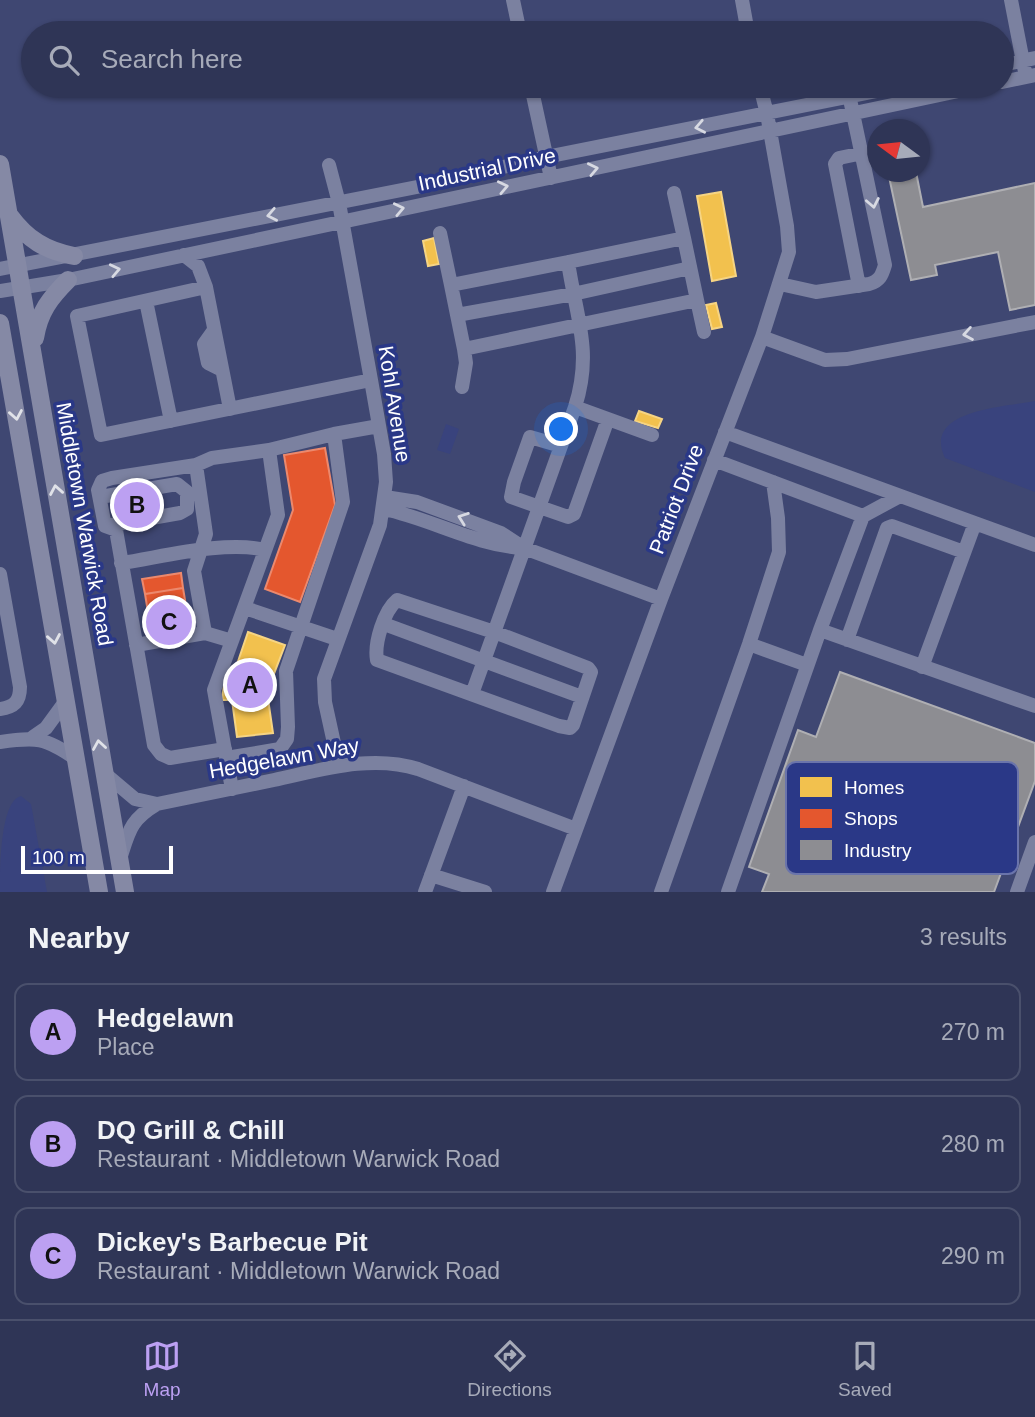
<!DOCTYPE html>
<html lang="en">
<head>
<meta charset="utf-8">
<style>
  :root { --surface:#2f3556; --page:#373d5c; --text:#f1f3f6; --muted:#a7abb9; --line:#4a506c; --accent:#bca0f2 }
  body { margin:0; font-family:Arial,sans-serif; background:var(--page); color:var(--text) }
  .compass { position:absolute; left:867px; top:119px; width:63px; height:63px; border-radius:50%; background:var(--surface); box-shadow:0 2px 5px #0004; rotate:285deg }
  .scale { position:absolute; left:21px; bottom:18px; width:152px; box-sizing:border-box; padding-left:7px; border:4px solid #fff; border-top:0; font-size:19px; line-height:24px; white-space:nowrap; color:#fff; -webkit-text-stroke:5px #2a3887; paint-order:stroke }
  .you { position:absolute; left:562px; top:430px; width:24px; height:24px; margin:-18px; border:5px solid #fff; border-radius:50%; background:#1a73e8; box-shadow:0 0 0 10px #1a73e833 }
  .badge { display:grid; place-items:center; width:46px; height:46px; border-radius:50%; background:var(--accent); color:#111; font-size:23px; font-weight:700 }
  .pin { position:absolute; translate:-50% -50%; border:4px solid #fff; box-shadow:0 2px 7px #0006 }
  .list { margin:0; padding:0; list-style:none }
  h2 { display:flex; justify-content:space-between; align-items:center; height:91px; margin:0; padding:0 28px; font-size:30px }
  h2 small { font-size:23px; font-weight:400; color:var(--muted) }
  .list li { display:grid; grid-template-columns:46px 1fr auto; gap:21px; align-items:center; box-sizing:border-box; height:98px; margin:0 14px 14px; padding:0 14px; border:2px solid var(--line); border-radius:14px }
  .list b { display:block; font-size:26px; white-space:nowrap }
  .list p { margin:0; font-size:23px; white-space:nowrap; color:var(--muted) }
  .list em { font-size:23px; font-style:normal; color:var(--muted) }
  .icon { flex:none; width:38px; height:38px; fill:none; stroke:currentColor; stroke-width:2; stroke-linecap:round; stroke-linejoin:round }
  .map { position:relative; flex:none; width:1035px; height:892px; overflow:hidden }
  .search { position:absolute; background:var(--surface); box-shadow:0 2px 5px #0004; left:21px; right:21px; top:21px; height:77px; display:flex; align-items:center; gap:18px; box-sizing:border-box; padding:0 24px; border-radius:38px; color:var(--muted); font-size:26px }
  .sheet { height:427px; background:var(--surface) }
  nav { display:flex; justify-content:space-around; align-items:center; box-sizing:border-box; height:98px; border-top:2px solid var(--line); background:var(--surface); font-size:19px; color:var(--muted) }
  nav a { display:grid; justify-items:center; gap:4px }
  nav .on { color:var(--accent) }
  .map>svg:first-child { display:block }
</style>
</head>
<body>
<div class="map">
<svg width="1035" height="892" viewBox="0 0 1035 892">
  <rect width="100%" height="100%" fill="#3f4772"/>
  <path fill="#39437d" d="M1035,401V492L945,458C922,410 1004,407 1035,401Z
    M446,424L459,429L450,454L437,450Z
    M21,796L31,804L47,892H0C0,869 0,801 21,796Z"/>
  <path fill="#f2c14e" stroke="#f6d483" stroke-width="2" d="M721,192L736,276L712,281L697,196Z
    M434,238L439,264L428,266L423,241Z
    M716,303L722,327L712,329L706,305Z
    M639,411L662,419L658,428L635,421Z
    M248,632L285,645L267,692L273,733L237,737L232,700H222L224,685H230Z"/>
  <path fill="#e4572e" stroke="#ec896d" stroke-width="2" d="M325,448L335,505L300,602L265,589L293,510L284,455Z
    M147,494L148,499L156,497L158,509L119,517L117,503L123,502V499Z
    M181,573L183,588L145,594L142,579Z
    M183,588L187,612L149,618L145,594Z
    M187,612L189,625L151,632L149,618Z"/>
  <path fill="#8d8d92" stroke="#afafb3" stroke-width="2" d="M888,172H916L923,207L1035,183V305L1010,310L998,252L935,265L937,275L911,280Z
    M840,672L1035,743V781L994,892H762L769,874L749,867L798,730L816,737Z"/>
  <g fill="none" stroke-linecap="round" stroke-linejoin="round">
    <path stroke="#7b81a0" stroke-width="14" d="M513,0L520,33
      M742,0L748,33
      M1011,0L1026,77
      M1002,65L1035,58
      M1002,82L1035,75
      M531,86L551,178
      M329,165L339,203L371,380L384,454L386,482L380,525L324,679L325,702L339,766
      M674,193L684,238
      M440,233L451,285
      M184,255L198,266L206,287
      M0,269L422,186L546,157L902,86
      M780,284L816,292L869,284C880,281 882,275 885,265L851,104
      M859,286L835,164L839,158L863,153
      M0,291L68,280L982,86
      M697,300L704,332
      M146,301L171,421
      M457,315L573,294L690,268
      M214,330L204,344L208,363L222,370
      M762,337L825,360L847,359L1035,322
      M462,387L466,363L464,349
      M230,409L206,287L77,316L101,435C191,417 281,398 371,380
      M608,419L652,435
      M725,432L1035,545
      M561,446L530,437L514,482L511,497L568,517L574,514L608,419L575,407
      M714,460L863,516
      M196,465L206,534L194,571L205,633L232,641
      M100,497L177,484L187,492V509L180,513L106,526
      M385,497L417,502L501,533L524,548L661,599
      M384,509C431,519 475,545 522,548
      M121,563C162,557 226,540 265,550
      M0,574L20,687C20,702 14,707 0,709
      M397,600L494,632L588,668L591,672L573,725L570,728L559,726L377,660C374,643 384,611 397,600Z
      M245,608L337,639
      M384,624L582,697
      M820,630L1035,706
      M847,640L887,528L892,526L964,552
      M749,644L807,665
      M136,645L205,633
      M922,667L975,523
      M472,694L575,407C593,351 576,317 568,262L451,285L464,349L697,300L684,238L568,262
      M33,737L46,728L65,702
      M0,742C36,737 45,737 76,759
      M225,749L170,758L161,754L154,745L116,530L105,526L98,490L102,481L112,478L196,465L212,458L269,450
      M226,758L280,749L287,739L288,727L286,671L343,502L334,434
      M103,772L135,799L157,804
      M232,789L214,690L278,515L269,450L334,434L379,426
      M120,859C129,831 130,820 157,804C196,796 235,788 274,780C321,770 371,754 418,769L576,829
      M431,875L485,892
      M425,892L464,786
      M553,892L661,599L762,337L789,252L787,226L767,114L760,86
      M661,892L749,644L779,552L778,518L773,482
      M728,892L820,630L863,516L900,496
      M1017,892L1035,842"/>
    <path stroke="#8589a5" stroke-width="18" d="M0,164L125,892
      M10,216C27,239 46,251 74,256
      M0,323L99,892
      M35,338C39,312 50,298 68,280"/>
  </g>
  <defs><path id="oneway-chevron" d="M-2-3.5L2.5 0L-2 3.5" fill="none" stroke-width="1.6" stroke-linecap="round" stroke-linejoin="round" transform="scale(1.75)"/></defs>
  <g stroke="#d7d9e2">
    <use href="#oneway-chevron" transform="translate(700 127) rotate(169)"/>
    <use href="#oneway-chevron" transform="translate(593 169) rotate(-12)"/>
    <use href="#oneway-chevron" transform="translate(503 187) rotate(-12)"/>
    <use href="#oneway-chevron" transform="translate(873 203) rotate(79)"/>
    <use href="#oneway-chevron" transform="translate(399 209) rotate(-12)"/>
    <use href="#oneway-chevron" transform="translate(272 215) rotate(169)"/>
    <use href="#oneway-chevron" transform="translate(115 270) rotate(-12)"/>
    <use href="#oneway-chevron" transform="translate(968 334) rotate(170)"/>
    <use href="#oneway-chevron" transform="translate(463 518) rotate(-160)"/>
  </g>
  <g stroke="#e0e2e8">
    <use href="#oneway-chevron" transform="translate(16 415) rotate(80)"/>
    <use href="#oneway-chevron" transform="translate(56 490) rotate(-100)"/>
    <use href="#oneway-chevron" transform="translate(54 639) rotate(80)"/>
    <use href="#oneway-chevron" transform="translate(99 745) rotate(-99)"/>
  </g>
  <g text-anchor="middle" dominant-baseline="central" stroke-width="7" stroke-linejoin="round" paint-order="stroke">
    <g font-size="21" fill="#fff" stroke="#2a3887">
      <text transform="translate(487 169) rotate(-12)">Industrial Drive</text>
      <text transform="translate(395 404) rotate(81)">Kohl Avenue</text>
      <text transform="translate(676 499) rotate(-69)">Patriot Drive</text>
      <text transform="translate(85 524) rotate(80)">Middletown Warwick Road</text>
      <text transform="translate(284 758) rotate(-10)">Hedgelawn Way</text>
    </g>
  </g>
  <rect x="786" y="762" width="232" height="112" rx="10" fill="#2a3887" stroke="#6a74ab" stroke-width="2"/>
  <rect x="800" y="777" width="32" height="20" fill="#f2c14e"/>
  <rect x="800" y="809" width="32" height="19" fill="#e4572e"/>
  <rect x="800" y="840" width="32" height="20" fill="#8d8d92"/>
  <g font-size="19" fill="#fff">
    <text x="844" y="794">Homes</text>
    <text x="844" y="825">Shops</text>
    <text x="844" y="857">Industry</text>
  </g>
</svg>
<svg class="compass" viewBox="-18 -18 36 36"><path d="M0-13l5 13h-10z" fill="#e53935"/><path d="M0 13l5-13h-10z" fill="#a7abb9"/></svg>
<div class="scale">100 m</div>
<div class="you"></div>
<div class="pin badge" style="left:250px;top:685px">A</div>
<div class="pin badge" style="left:137px;top:505px">B</div>
<div class="pin badge" style="left:169px;top:622px">C</div>
<div class="search"><svg class="icon" aria-label="search" viewBox="0 0 24 24"><circle cx="10" cy="10" r="6"/><path d="M15 15l6 6"/></svg>Search here</div>
</div>
<section class="sheet">
<h2>Nearby<small>3 results</small></h2>
<ul class="list">
<li><span class="badge">A</span><div><b>Hedgelawn</b><p>Place</p></div><em>270 m</em></li>
<li><span class="badge">B</span><div><b>DQ Grill &amp; Chill</b><p>Restaurant · Middletown Warwick Road</p></div><em>280 m</em></li>
<li><span class="badge">C</span><div><b>Dickey's Barbecue Pit</b><p>Restaurant · Middletown Warwick Road</p></div><em>290 m</em></li>
</ul>
</section>
<nav>
<a class="on"><svg class="icon" aria-label="map" viewBox="0 0 24 24"><path d="M3 6l6-2 6 2 6-2v14l-6 2-6-2-6 2zM9 4v14M15 6v14"/></svg>Map</a>
<a><svg class="icon" aria-label="directions" viewBox="0 0 24 24"><path d="M12 3l9 9-9 9-9-9zM9 14v-3h6M13 9l2 2-2 2"/></svg>Directions</a>
<a><svg class="icon" aria-label="saved" viewBox="0 0 24 24"><path d="M7 4h10v16l-5-4-5 4z"/></svg>Saved</a>
</nav>
</body>
</html>
